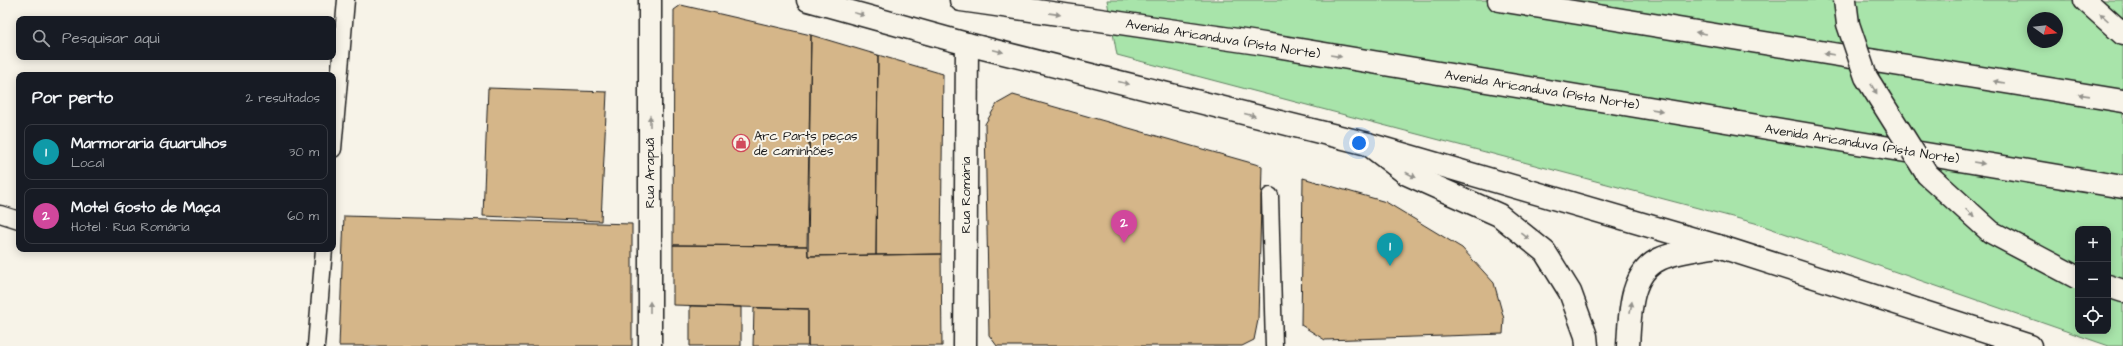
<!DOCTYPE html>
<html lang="pt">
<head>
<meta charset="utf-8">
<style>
  :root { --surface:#171b24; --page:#20242c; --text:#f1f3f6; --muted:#9ea1a6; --line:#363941; --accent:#d1495b }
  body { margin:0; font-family:"Architects Daughter",sans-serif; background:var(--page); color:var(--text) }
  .controls { position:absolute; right:12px; bottom:12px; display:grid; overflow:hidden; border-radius:8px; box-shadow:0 2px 10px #0003 }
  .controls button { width:36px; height:36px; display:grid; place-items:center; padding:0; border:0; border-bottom:1px solid var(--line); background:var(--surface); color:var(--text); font:20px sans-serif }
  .compass { position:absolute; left:2027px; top:12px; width:36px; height:36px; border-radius:50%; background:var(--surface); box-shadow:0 2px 10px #0003; rotate:105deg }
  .you { position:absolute; left:1359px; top:143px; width:14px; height:14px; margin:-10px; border:3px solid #fff; border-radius:50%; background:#1a73e8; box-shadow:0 0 0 6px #1a73e833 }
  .badge { display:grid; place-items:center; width:26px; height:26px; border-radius:50%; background:var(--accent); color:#fff; font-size:13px; font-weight:700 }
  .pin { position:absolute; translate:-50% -33px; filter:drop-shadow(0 1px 2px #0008) }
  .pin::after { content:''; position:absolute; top:21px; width:14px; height:12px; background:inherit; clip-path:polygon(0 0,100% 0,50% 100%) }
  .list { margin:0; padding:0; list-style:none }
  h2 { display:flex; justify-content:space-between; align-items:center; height:52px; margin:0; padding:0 16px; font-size:17px }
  h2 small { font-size:13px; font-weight:400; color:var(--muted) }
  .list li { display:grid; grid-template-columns:26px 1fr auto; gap:12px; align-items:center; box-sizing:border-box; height:56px; margin:0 8px 8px; padding:0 8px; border:1px solid var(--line); border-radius:8px }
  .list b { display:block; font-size:15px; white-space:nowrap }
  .list p { margin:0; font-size:13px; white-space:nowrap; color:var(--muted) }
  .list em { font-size:13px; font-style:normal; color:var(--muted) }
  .icon { flex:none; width:22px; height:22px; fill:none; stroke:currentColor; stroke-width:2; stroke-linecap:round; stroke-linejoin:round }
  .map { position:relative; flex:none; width:2123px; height:346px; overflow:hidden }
  .search { position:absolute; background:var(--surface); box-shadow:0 2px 10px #0003; left:16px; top:16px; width:320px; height:44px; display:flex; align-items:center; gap:10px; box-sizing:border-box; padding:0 14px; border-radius:8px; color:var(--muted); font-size:15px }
  .panel { position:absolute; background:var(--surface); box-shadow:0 2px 10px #0003; left:16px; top:72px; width:320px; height:180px; border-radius:8px }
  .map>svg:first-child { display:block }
</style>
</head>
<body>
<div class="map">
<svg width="2123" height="346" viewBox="0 0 2123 346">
  <rect width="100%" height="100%" fill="#f7f3e8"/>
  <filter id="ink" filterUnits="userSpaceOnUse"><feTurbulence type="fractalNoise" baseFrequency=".025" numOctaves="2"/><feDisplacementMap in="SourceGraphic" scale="8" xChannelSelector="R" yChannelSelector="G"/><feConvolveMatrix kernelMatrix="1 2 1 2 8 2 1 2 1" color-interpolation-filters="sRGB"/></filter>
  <g filter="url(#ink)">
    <path fill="#a8e4aa" stroke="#628063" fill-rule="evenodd" d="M1107,0H2123V346H2109L1755,223L1117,55ZM2033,18H2057V42H2033ZM2078,229H2108V331H2078Z"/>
    <path fill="#d5b689" stroke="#1c1c1c" d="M681,5L811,35L807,246L673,245L674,10Z
      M811,35L878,55L876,255L808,256Z
      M878,55L943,74L941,254L876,255Z
      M488,88L607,92L601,221L483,216Z
      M1013,95L1262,166L1258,320L1254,340L1242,346H997L989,335L985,124L997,104Z
      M1303,178L1386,202L1462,248L1494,283L1504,319L1503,334L1325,340L1301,325Z
      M344,216L632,224V346H339Z
      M673,245L807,246L808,256L941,254L942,346H808V309L673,305Z
      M690,306L741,307V346H690Z
      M754,308L808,309V346H753Z"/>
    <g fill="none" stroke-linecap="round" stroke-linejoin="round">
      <defs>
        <path id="lane" d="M333,149L346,0
          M1270,196L1274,346
          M0,214L19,220
          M316,346L324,249"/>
        <path id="street" d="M650,0V346
          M965,346L967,44"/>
        <path id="secondary" d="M1368,144L1407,174L1499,215L1545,252L1570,292L1586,336L1587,346
          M1628,346C1630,316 1629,273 1660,259C1674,252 1702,249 1718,246"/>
        <path id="highway" d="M808,0L967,44L1368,144L1718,246L2030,346
          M961,0L1258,43L2123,187
          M1499,0L2123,101
          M2085,0L2123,34
          M2108,286L2123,291"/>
      </defs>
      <use href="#lane" stroke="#1c1c1c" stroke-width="19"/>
      <use href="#street" stroke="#1c1c1c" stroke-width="25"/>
      <use href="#secondary" stroke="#1c1c1c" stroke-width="25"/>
      <use href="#highway" stroke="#1c1c1c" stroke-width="25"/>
      <use href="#lane" stroke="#f7f3e8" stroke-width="16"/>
      <use href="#street" stroke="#f7f3e8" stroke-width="22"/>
      <use href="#secondary" stroke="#f7f3e8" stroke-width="22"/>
      <use href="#highway" stroke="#f7f3e8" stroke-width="22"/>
      <defs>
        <path id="highway-bridge" d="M1845,0L1848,24L1866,77L1927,174L1991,232L2078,278"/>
      </defs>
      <use href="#highway-bridge" stroke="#1c1c1c" stroke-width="25" stroke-linecap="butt"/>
      <use href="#highway-bridge" stroke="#f7f3e8" stroke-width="22"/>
    </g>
    <defs><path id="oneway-solid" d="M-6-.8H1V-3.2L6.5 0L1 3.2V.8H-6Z"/></defs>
    <g fill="#94928c">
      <use href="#oneway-solid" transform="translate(859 14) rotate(15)"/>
      <use href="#oneway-solid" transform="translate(1055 14) rotate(8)"/>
      <use href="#oneway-solid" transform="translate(2104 17) rotate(-138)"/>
      <use href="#oneway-solid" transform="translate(1701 33) rotate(-171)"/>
      <use href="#oneway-solid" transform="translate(998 51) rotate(14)"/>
      <use href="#oneway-solid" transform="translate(1829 54) rotate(-171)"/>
      <use href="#oneway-solid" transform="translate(1336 56) rotate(9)"/>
      <use href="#oneway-solid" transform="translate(1999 82) rotate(-171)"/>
      <use href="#oneway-solid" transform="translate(1124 83) rotate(14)"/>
      <use href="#oneway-solid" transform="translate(1874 89) rotate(58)"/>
      <use href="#oneway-solid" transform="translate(2084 95) rotate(-172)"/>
      <use href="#oneway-solid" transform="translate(1657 110) rotate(9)"/>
      <use href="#oneway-solid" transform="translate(1250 115) rotate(14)"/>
      <use href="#oneway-solid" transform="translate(650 121) rotate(-90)"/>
      <use href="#oneway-solid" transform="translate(1979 163) rotate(9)"/>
      <use href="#oneway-solid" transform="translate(1411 175) rotate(27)"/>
      <use href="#oneway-solid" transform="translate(1970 213) rotate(42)"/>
      <use href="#oneway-solid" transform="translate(1525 236) rotate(39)"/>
      <use href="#oneway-solid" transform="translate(650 307) rotate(-90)"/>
      <use href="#oneway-solid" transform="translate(1631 307) rotate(-80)"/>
    </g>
  </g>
  <defs>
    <symbol id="shop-ring" viewBox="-11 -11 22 22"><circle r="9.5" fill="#f7f3e8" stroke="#d1495b" stroke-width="1.5"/><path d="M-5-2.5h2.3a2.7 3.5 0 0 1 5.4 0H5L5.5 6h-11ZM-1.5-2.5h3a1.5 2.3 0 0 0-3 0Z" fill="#d1495b"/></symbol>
  </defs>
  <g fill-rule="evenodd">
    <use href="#shop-ring" x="731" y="133" width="20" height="20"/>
  </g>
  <g text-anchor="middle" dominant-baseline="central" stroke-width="4" stroke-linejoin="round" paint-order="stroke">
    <g font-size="13" fill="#1c1c1c" stroke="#f7f3e8">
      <text transform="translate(1223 39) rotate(9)">Avenida Aricanduva (Pista Norte)</text>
      <text transform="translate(1542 90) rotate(9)">Avenida Aricanduva (Pista Norte)</text>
      <text transform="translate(1862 144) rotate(9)">Avenida Aricanduva (Pista Norte)</text>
      <text transform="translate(650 173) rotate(-90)">Rua Arapuã</text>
      <text transform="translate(966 195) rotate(-90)">Rua Romária</text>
    </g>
    <g font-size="13" fill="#1c1c1c" stroke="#f7f3e8" text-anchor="start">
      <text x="754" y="136">Arc Parts peças<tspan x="754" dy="15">de caminhões</tspan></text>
    </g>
  </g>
</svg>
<div class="controls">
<button>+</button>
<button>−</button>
<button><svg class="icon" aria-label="locate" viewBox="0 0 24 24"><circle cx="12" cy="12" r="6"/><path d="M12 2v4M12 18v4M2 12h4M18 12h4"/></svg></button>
</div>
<svg class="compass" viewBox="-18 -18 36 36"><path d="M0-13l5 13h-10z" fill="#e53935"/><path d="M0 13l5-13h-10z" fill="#9ea1a6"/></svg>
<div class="you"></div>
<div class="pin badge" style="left:1390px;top:266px;background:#0f9aa8">1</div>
<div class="pin badge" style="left:1124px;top:243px;background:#d1479c">2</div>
<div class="search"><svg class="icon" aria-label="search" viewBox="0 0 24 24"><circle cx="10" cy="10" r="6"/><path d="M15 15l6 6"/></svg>Pesquisar aqui</div>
<section class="panel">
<h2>Por perto<small>2 resultados</small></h2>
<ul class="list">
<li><span class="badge" style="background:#0f9aa8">1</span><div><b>Marmoraria Guarulhos</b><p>Local</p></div><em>30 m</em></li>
<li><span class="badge" style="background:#d1479c">2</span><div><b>Motel Gosto de Maça</b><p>Hotel · Rua Romária</p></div><em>60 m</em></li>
</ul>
</section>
</div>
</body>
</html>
